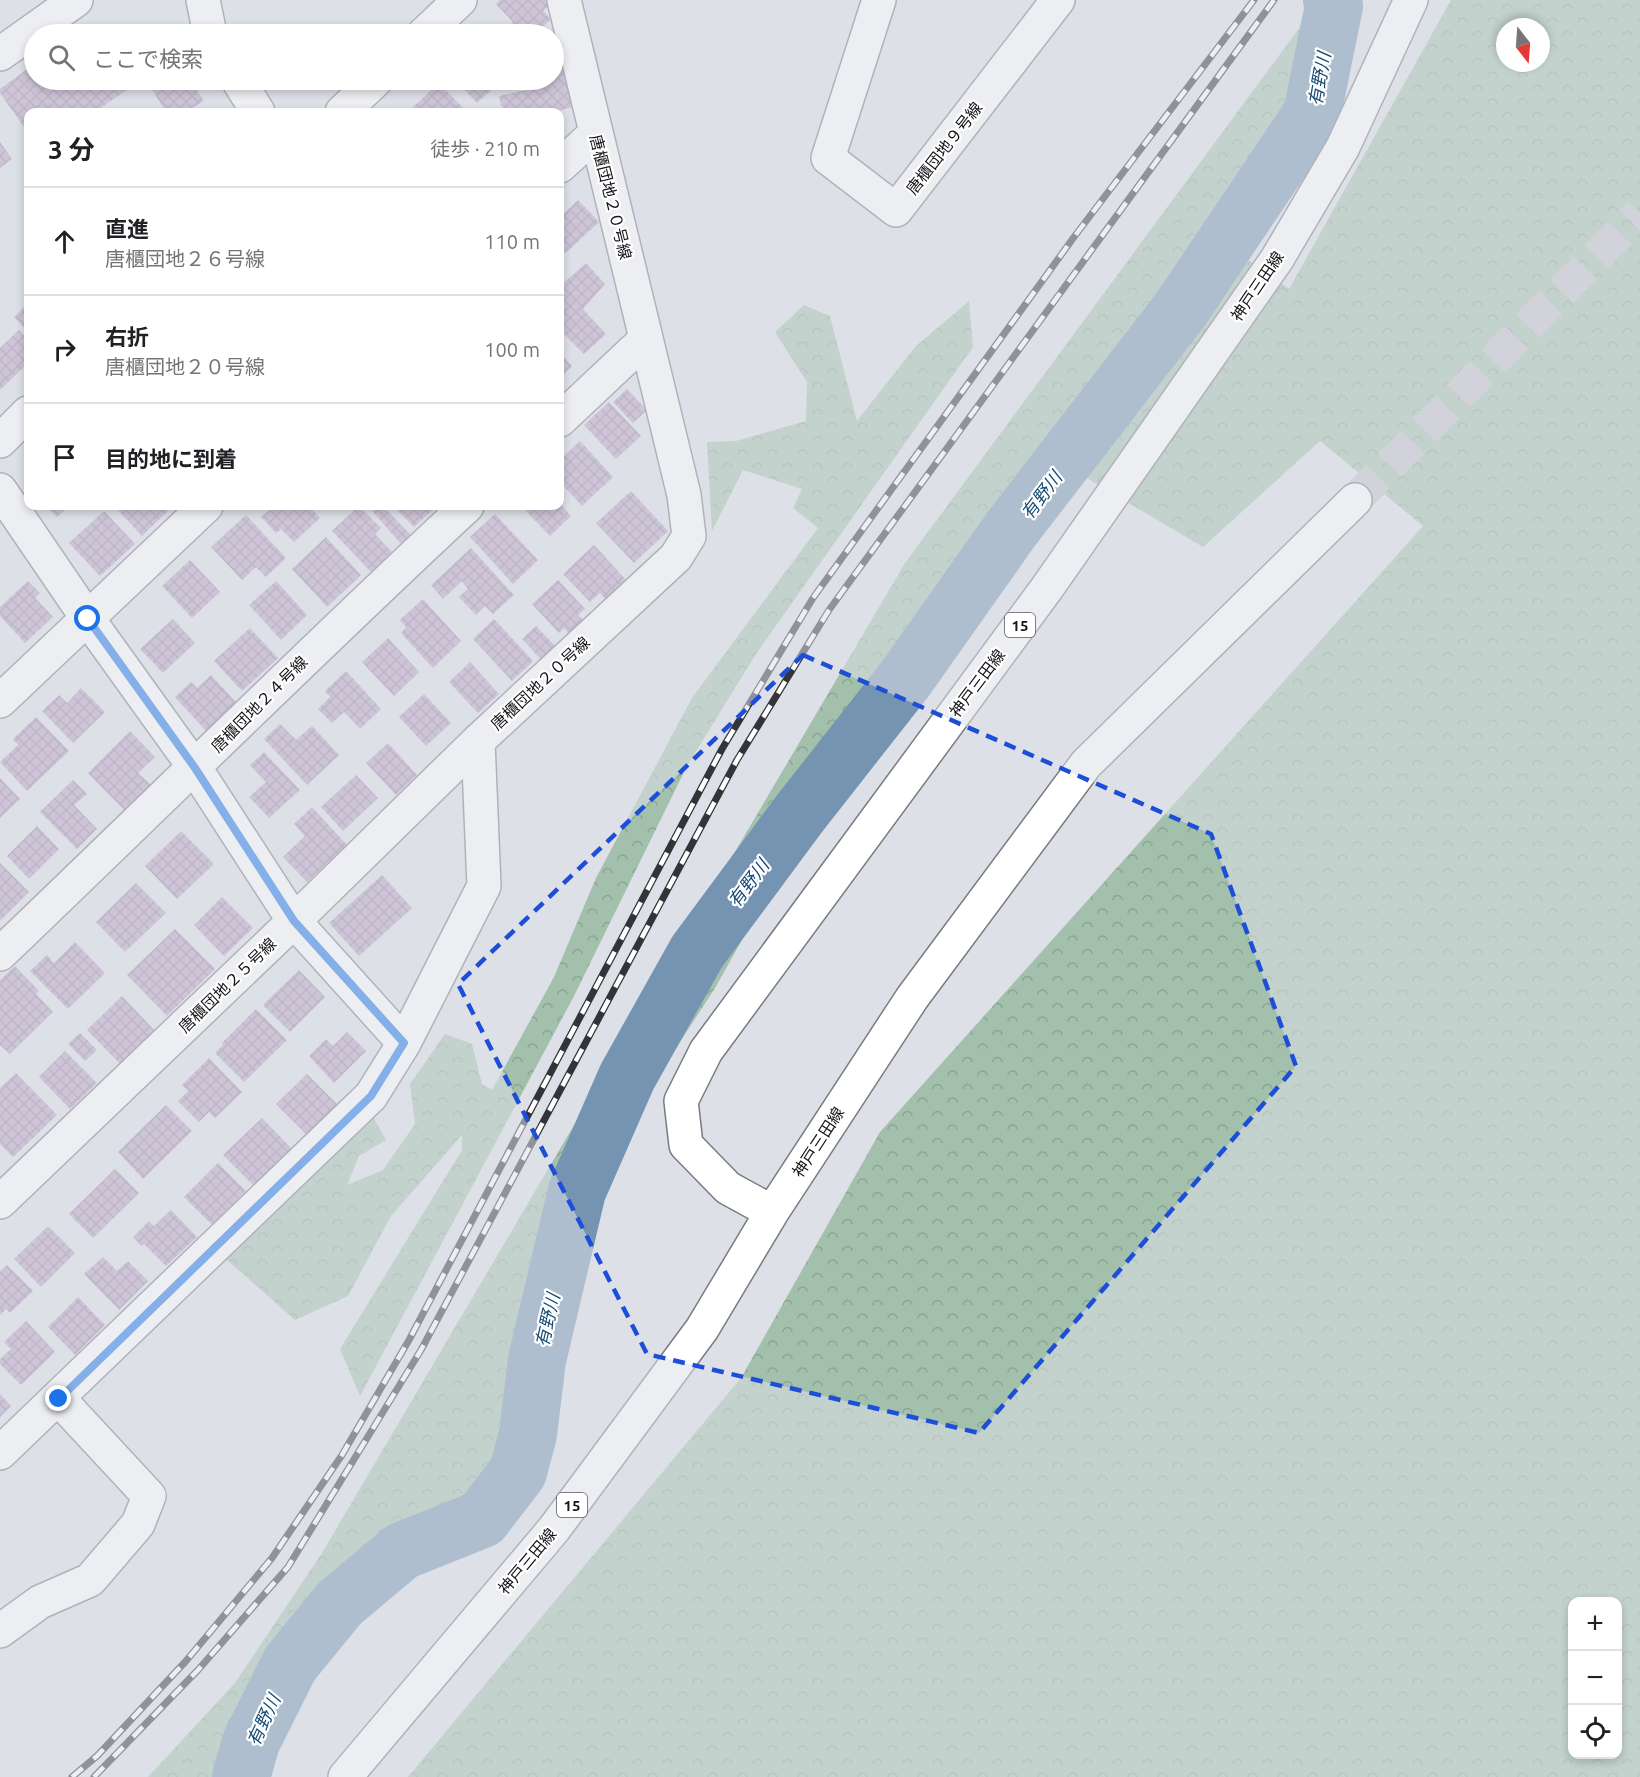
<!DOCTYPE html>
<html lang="ja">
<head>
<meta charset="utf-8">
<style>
  :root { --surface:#fff; --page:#f6f6f6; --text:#202124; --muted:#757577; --line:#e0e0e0 }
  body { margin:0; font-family:Ubuntu,"Noto Sans JP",sans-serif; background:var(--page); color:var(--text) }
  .controls { position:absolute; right:18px; bottom:18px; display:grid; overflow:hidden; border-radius:12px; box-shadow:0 3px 9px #0003 }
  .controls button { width:54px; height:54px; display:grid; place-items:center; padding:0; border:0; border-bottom:2px solid var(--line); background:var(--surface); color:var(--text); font:30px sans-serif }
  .compass { position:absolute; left:1496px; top:18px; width:54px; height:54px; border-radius:50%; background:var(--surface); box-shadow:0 3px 9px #0003; rotate:163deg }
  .stop { position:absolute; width:18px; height:18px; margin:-14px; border:4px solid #1a73e8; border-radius:50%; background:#fff }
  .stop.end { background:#1a73e8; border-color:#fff; box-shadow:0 2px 6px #0008 }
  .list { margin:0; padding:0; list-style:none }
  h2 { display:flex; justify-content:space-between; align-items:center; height:78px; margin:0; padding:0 24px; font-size:26px }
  h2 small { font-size:20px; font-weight:400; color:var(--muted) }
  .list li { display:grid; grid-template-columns:39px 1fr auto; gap:18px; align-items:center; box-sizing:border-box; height:108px; padding:0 24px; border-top:2px solid var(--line) }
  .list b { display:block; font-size:22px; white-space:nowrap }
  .list p { margin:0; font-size:20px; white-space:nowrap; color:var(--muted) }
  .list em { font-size:20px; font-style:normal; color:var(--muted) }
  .icon { flex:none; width:33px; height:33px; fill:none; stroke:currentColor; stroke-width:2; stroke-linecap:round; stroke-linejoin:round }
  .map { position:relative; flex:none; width:1640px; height:1777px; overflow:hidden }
  .search { position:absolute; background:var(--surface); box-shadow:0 3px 9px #0003; left:24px; top:24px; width:540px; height:66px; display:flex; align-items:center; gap:15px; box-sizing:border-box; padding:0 21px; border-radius:33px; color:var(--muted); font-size:22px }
  .panel { position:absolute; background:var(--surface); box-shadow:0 3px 9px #0003; left:24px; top:108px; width:540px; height:402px; border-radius:12px }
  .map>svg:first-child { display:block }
</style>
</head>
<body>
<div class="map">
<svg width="1640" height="1777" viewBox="0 0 1640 1777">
  <defs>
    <pattern id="forest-crowns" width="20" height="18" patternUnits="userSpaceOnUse" patternTransform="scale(1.5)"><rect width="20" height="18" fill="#a3c0ac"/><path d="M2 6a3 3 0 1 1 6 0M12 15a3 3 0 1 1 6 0" fill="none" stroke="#8ba493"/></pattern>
    <pattern id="building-cross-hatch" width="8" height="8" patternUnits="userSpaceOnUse" patternTransform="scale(1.5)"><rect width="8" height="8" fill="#baa2c5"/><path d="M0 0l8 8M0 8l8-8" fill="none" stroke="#96839f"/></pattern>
  </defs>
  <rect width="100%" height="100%" fill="#dee0e8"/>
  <path fill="url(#forest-crowns)" fill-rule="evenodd" d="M1320,0H1346L1358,22L1230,247L1289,289L1451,0H1640V1777H408L741,1378L880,1132L1423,526L1320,441L1203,547L1085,477L755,917L715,988L634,1113L576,1259L543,1434L550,1456L522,1506L486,1533L415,1566L347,1614L290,1690L261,1752L259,1777H148L235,1683L322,1553L905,563ZM1505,27H1541V63H1505ZM1572,1602H1618V1754H1572Z
    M969,301L973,347L756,654L687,766L573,998L360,1396L340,1349L462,1150V1135L391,1216L348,1296L295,1320L217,1251L371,1113L386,1140L359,1156L347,1185L383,1170L415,1124L410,1084L445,1034L472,1044L482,1084L492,1090L554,977L596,878L692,698L818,528L793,508L802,489L743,470L712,531L707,442L736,441L806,421L807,382L775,332L804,305L830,316L857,421L915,347Z"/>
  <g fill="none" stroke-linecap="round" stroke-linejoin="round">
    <path stroke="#7594b1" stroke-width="58" d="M241,1777L251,1742L290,1664L340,1603L402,1551L482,1519L518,1472L528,1434L537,1360L577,1191L627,1077L697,952L800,813L906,678L1012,528L1181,309L1312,114L1334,6L1332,0"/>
  </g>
  <path fill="url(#building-cross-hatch)" d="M500,0H547L550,4L543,11L551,19L535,34H513L507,28L513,22L496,4Z
    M563,62L573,107L553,112H508L501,105L499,96L536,88L534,80H554V64Z
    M34,64V80H126L131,87L95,112H88L86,109L80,112H28V133L0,93V89Z
    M146,80H190L204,101L185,112H166Z
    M455,80H503L477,103Z
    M439,83L467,112H414L411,109Z
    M0,142L12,159L0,168Z
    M578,200L599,222L566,253L560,247V217Z
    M586,263L605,284L583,309L606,334L584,354L560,330V286Z
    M28,303V332L14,317Z
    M19,330L28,340V363L0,390V348Z
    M560,353L572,366L560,378Z
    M627,389L647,410L633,423L613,402Z
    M609,402L641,436L616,459L584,425Z
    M580,441L613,477L582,506L560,482V460Z
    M631,491L668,531L634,563L596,523Z
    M560,503L571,516L550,536L521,506H560Z
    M46,506H70L57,517Z
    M119,506H163L168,511L142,536L116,508Z
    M274,506H309L320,518L294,542L281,529L276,533L261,517Z
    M359,506L381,528L375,534L392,552L371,572L332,531Z
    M378,506H383L413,537L403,546L372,511Z
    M393,506H437L414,527Z
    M104,511L135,544L100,576L69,543Z
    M495,514L538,560L513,584L470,537Z
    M246,515L286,558L266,577L256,567L242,580L211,547Z
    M326,537L361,575L327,607L292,569Z
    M594,545L628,582L607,601L600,593L590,602L563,574Z
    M471,548L514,595L493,614L485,606L476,615L459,597L468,589L462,581L443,599L431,585Z
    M190,560L220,592L192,618L162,586Z
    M558,580L585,609L578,615L586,623L571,636L564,628L559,633L532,604Z
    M28,581L40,593L35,598L53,617L25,643L0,616V607Z
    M276,581L307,615L281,640L249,605Z
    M423,599L461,641L433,668L401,633L406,627L400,620Z
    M173,619L195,643L163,673L140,649Z
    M494,619L533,661L512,681L473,639Z
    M536,626L559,650L545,664L522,639Z
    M250,628L278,658L242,691L214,661Z
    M388,638L419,672L394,696L362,662Z
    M470,662L499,694L478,713L449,682Z
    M346,671L381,709L360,729L344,712L332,723L318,709L330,697L325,691Z
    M211,675L237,703L206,731L175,697L191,682L197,688Z
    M81,688L105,712L73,743L42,711L59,695L67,703Z
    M424,694L451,723L426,746L399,717Z
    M36,717L69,751L27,791L0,762L18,745L13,739Z
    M280,724L296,740L312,726L339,755L307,785L264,739Z
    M130,731L155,757L138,773L154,788L128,814L88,773Z
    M388,743L417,775L396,795L366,763Z
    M264,752L300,790L269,818L249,797L266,782L250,765Z
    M356,775L378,798L343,831L321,807Z
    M0,778L20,799L0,818Z
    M73,780L87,794L74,805L97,829L77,849L40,812Z
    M312,807L347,845L307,882L283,857L305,836L294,824Z
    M37,826L59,849L29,879L7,856Z
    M181,831L214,864L177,899L145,866Z
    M0,863L29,892L0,921Z
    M382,875L412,908L359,956L329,923Z
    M136,883L166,913L125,952L96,922Z
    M222,897L253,928L224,956L194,925Z
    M175,929L215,969L167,1016L127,975Z
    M75,942L105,973L68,1009L30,971L47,955L54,963Z
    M15,966L39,991L36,994L53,1012L10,1054L0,1045V980Z
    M299,970L325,997L290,1032L263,1005Z
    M122,996L157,1033L122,1066L87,1030Z
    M256,1009L287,1040L244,1082L215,1053L223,1045L222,1043Z
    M347,1032L366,1051L334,1083L309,1056L326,1039L333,1046Z
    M80,1033L97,1050L85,1061L68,1044Z
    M65,1051L97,1083L70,1109L39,1077Z
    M209,1058L242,1092L215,1118L209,1112L199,1122L178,1101L188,1091L182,1085Z
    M16,1073L57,1115L13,1157L0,1144V1088Z
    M307,1074L338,1105L307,1135L276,1104Z
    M166,1105L192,1131L143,1179L118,1152Z
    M262,1118L294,1151L256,1188L223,1155Z
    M218,1163L246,1191L212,1225L184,1197Z
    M115,1169L139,1193L93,1238L69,1214Z
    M171,1210L197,1237L166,1266L144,1244L142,1246L133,1237L149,1221L154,1226Z
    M48,1226L75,1253L41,1287L14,1259Z
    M103,1257L117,1271L128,1261L148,1281L119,1310L84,1274Z
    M7,1265L33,1291L10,1313L6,1309L0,1315V1272Z
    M78,1297L105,1325L75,1355L48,1327Z
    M26,1321L55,1352L21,1385L0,1364V1359L11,1349L4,1342Z
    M0,1394L11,1406L0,1417Z"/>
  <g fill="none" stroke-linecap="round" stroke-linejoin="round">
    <path stroke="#c0c1c9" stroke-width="33" stroke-dasharray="33 16" stroke-linecap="butt" d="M1355,500L1640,213"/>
    <defs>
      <path id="minor" d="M203,0L210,34
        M879,0L828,158L896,210L1058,0
        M424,34L460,0
        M0,54L76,0
        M238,80L258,112
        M342,112L376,80
        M560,166L596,133
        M560,420L646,339
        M0,441L28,413
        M0,490L88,619L195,768L294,921L404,1043
        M0,701L206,506
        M0,954C156,805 309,653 467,506
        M0,1202L294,921L478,741
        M0,1453L371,1096L404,1043L484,886L478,741L676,557L689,536L684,495L564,0
        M0,1631L40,1602L90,1580L138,1524L149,1496L59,1399"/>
      <path id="primary" d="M772,1212L728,1188L686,1145L681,1101L706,1051L1047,588L1277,259L1343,147L1411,0
        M345,1777L554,1529L702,1329L772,1212L912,998L1086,764L1355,500"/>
    </defs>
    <use href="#minor" stroke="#797b82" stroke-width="36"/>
    <use href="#primary" stroke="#797b82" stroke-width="36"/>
    <use href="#minor" stroke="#fff" stroke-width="33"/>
    <use href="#primary" stroke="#fff" stroke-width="33"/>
    <defs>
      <path id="rail" d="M72,1777L97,1756L186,1661L272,1558L342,1455L409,1340L722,749L813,598L1074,237L1254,0
        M94,1777L198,1670L288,1567L421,1350L737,760L829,610L1274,0"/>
    </defs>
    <use href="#rail" stroke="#343438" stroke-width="7"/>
    <use href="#rail" stroke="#fff" stroke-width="4.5" stroke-dasharray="14" stroke-linecap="butt"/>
  </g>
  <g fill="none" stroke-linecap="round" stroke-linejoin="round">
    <path stroke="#1a73e8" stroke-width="8" d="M59,1399L371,1096L404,1043L294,921L195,768L88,619"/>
  </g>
  <path d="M0 0H1640V1777H0ZM803,655L1211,834L1296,1066L979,1433L647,1354L458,984Z" fill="#dee0e8" fill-opacity=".55" fill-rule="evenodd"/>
  <path fill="none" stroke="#1d4ed8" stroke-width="4.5" stroke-dasharray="12 8" stroke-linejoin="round" d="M803,655L1211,834L1296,1066L979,1433L647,1354L458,984Z"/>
  <g text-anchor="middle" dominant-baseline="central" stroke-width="4.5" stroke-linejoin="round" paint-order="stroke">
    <g fill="#fff" stroke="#5a5a5d" stroke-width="1.5">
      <rect x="1005" y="613" width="30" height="24" rx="4.5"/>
      <rect x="557" y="1493" width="30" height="24" rx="4.5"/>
    </g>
    <g font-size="15" font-weight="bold" fill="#141417">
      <text x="1020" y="625">15</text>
      <text x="572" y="1505">15</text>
    </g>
    <g font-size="16" fill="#141417" stroke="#fff">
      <text transform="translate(944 148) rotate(-52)">唐櫃団地９号線</text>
      <text transform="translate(611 197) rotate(76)">唐櫃団地２０号線</text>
      <text transform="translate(1257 286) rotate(-56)">神戸三田線</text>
      <text transform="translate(540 683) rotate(-43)">唐櫃団地２０号線</text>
      <text transform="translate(977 683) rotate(-53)">神戸三田線</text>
      <text transform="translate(259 704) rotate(-45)">唐櫃団地２４号線</text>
      <text transform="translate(227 985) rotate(-44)">唐櫃団地２５号線</text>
      <text transform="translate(818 1142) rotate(-57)">神戸三田線</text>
      <text transform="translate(527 1561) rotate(-50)">神戸三田線</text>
    </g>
    <g font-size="18" font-style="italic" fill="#184b73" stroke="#fff">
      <text transform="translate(1319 79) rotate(-80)">有野川</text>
      <text transform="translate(1041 495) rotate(-53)">有野川</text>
      <text transform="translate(748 883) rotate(-53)">有野川</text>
      <text transform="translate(547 1320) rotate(-77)">有野川</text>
      <text transform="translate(263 1720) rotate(-65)">有野川</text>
    </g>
  </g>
</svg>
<div class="controls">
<button>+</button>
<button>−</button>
<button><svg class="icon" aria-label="locate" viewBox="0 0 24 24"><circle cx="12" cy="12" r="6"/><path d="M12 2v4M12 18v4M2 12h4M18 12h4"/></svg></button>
</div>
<svg class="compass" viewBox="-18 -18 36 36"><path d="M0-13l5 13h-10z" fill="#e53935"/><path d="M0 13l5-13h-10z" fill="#757577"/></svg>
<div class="stop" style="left:88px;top:619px"></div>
<div class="stop end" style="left:59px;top:1399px"></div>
<div class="search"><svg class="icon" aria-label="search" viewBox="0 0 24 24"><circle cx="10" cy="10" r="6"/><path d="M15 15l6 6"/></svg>ここで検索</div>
<section class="panel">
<h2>3 分<small>徒歩 · 210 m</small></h2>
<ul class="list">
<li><svg class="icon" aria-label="ahead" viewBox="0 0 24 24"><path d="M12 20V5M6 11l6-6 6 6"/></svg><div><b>直進</b><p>唐櫃団地２６号線</p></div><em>110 m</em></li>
<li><svg class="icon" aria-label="right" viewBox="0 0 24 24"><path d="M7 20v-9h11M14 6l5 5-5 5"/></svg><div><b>右折</b><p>唐櫃団地２０号線</p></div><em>100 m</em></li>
<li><svg class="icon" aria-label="arrive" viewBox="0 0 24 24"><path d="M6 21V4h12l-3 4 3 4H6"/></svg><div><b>目的地に到着</b></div></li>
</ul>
</section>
</div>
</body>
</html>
